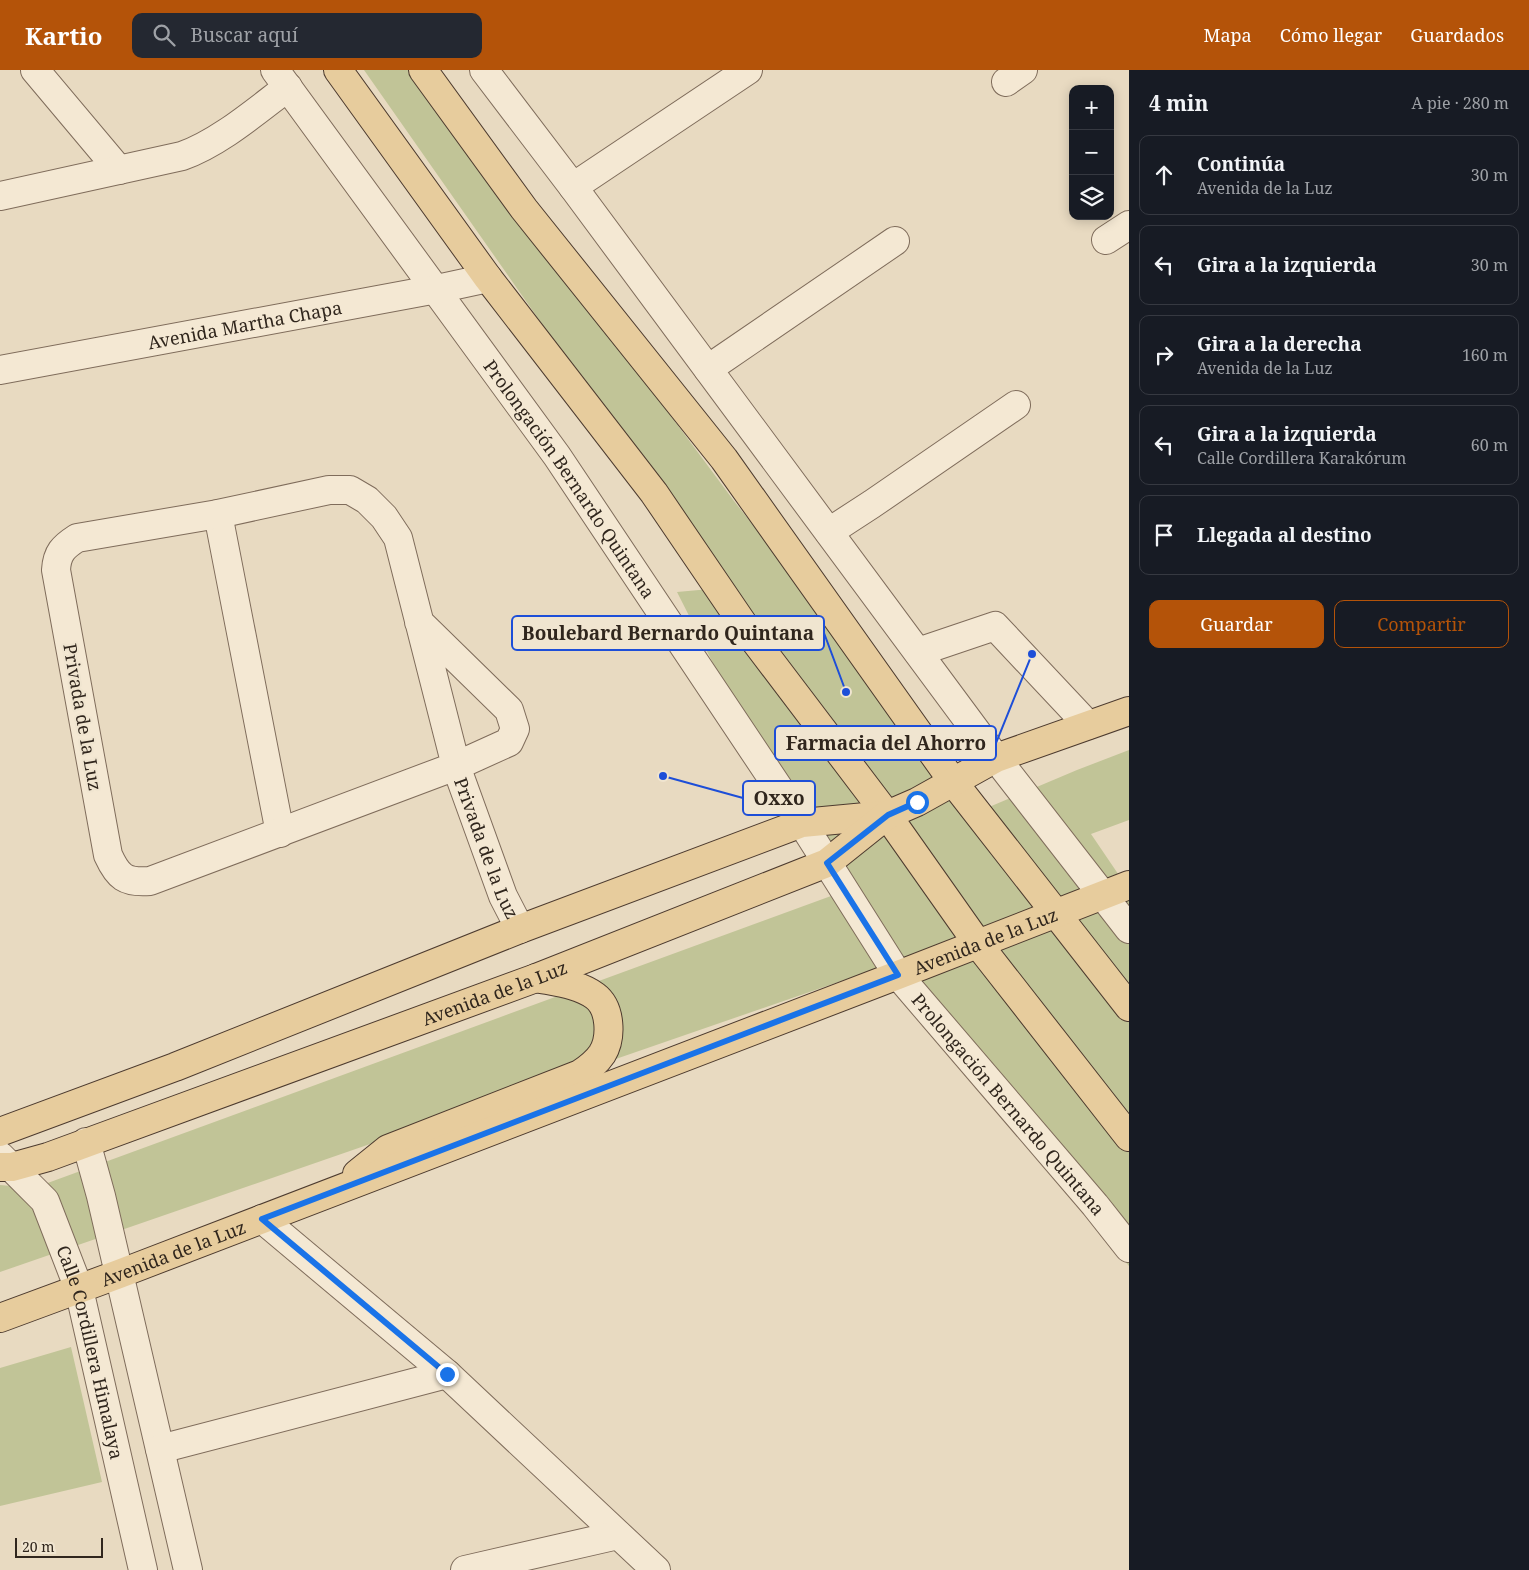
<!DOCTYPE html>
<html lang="es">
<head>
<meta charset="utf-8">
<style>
  :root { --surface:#171b24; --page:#242831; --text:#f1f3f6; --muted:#9ea1a6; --line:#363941; --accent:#b45309 }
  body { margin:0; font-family:"Noto Serif",serif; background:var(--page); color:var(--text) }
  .controls { position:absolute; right:15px; top:15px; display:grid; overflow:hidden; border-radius:10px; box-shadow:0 2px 12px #0003 }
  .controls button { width:45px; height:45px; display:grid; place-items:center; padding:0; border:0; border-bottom:1px solid var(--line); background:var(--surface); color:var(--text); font:25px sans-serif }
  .scale { position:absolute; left:15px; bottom:12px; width:88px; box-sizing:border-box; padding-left:5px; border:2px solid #30261d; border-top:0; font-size:14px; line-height:18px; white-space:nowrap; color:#30261d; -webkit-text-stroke:4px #f0e5d0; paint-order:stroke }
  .stop { position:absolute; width:15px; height:15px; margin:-11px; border:4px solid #1a73e8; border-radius:50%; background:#fff }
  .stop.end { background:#1a73e8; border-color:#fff; box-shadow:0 1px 5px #0008 }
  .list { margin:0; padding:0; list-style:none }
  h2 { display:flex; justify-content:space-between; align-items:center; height:65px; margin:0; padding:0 20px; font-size:21px }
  h2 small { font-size:16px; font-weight:400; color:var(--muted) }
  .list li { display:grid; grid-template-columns:32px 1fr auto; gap:15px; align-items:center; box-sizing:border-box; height:80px; margin:0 10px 10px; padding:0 10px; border:1px solid var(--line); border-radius:10px }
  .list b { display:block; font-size:19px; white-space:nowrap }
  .list p { margin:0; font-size:16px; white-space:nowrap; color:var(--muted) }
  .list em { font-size:16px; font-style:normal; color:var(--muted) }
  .actions { display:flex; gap:10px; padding:15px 20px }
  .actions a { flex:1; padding:11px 0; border:1px solid var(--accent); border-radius:10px; text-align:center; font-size:18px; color:var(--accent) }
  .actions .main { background:var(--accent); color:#fff }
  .icon { flex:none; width:28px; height:28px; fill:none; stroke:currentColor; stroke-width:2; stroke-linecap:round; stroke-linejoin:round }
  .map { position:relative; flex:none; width:1129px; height:1500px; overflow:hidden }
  header { display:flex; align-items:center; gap:30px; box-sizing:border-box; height:70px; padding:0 25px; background:var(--accent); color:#fff }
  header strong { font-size:24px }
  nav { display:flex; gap:28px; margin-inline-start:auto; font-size:18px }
  .search { width:350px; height:45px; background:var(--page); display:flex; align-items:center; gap:12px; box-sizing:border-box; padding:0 18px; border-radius:10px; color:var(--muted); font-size:19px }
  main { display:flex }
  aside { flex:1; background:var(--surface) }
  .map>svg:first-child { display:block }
</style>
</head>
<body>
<header>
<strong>Kartio</strong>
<div class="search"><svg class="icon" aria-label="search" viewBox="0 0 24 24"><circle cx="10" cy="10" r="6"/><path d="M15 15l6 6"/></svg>Buscar aquí</div>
<nav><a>Mapa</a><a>Cómo llegar</a><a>Guardados</a></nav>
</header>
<main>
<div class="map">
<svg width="1129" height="1500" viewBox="0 0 1129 1500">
  <rect width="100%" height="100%" fill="#e8dac1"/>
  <path fill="#c1c497" d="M364,0H414L734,431L839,564L975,743L1077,700L1129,680V750L1091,764L1129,820V1196L876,899L0,1202V1115L34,1118L831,826L677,522L710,519L629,378Z
    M71,1277L102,1412L0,1436V1298Z"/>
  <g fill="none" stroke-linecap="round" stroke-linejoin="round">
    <defs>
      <g id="minor">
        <path d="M35,0L119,100"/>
        <path id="s1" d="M275,0L557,386L802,753L898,905L1095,1135L1129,1178"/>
        <path d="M484,0L573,117L996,688L1129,859"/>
        <path d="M1006,12L1023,0"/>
        <path d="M573,117L748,0"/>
        <path d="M0,126L182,86C219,73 256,41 288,17"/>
        <path d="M1106,170L1129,155"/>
        <path d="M708,299L895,171"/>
        <path id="s2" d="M0,300L437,219L488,208"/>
        <path d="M218,444L280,763"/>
        <path d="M829,462L872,434L1016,335"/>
        <path id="s3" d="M419,552L509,640L515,659L509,672L456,696L150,811C125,813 118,807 108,785L56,500C57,483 63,477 77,468L218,444L329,420H350L367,430L384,447L398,468L456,696L503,826L520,859"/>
        <path d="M918,582L995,556L1088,655"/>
        <path d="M86,1072L101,1126L188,1500"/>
        <path id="s4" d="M0,1086L45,1131L79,1219L143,1500"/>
        <path d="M262,1149L447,1304L656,1500"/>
        <path d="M160,1379L447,1304"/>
        <path d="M465,1500L618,1465"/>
      </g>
      <g id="major">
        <path d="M338,0L488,208L654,423L752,567L887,745L978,874L1129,1067"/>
        <path d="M423,0L524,139L724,389L954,713L1129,937"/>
        <path d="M0,1062L175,997L520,859L802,753L887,745"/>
        <path id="s5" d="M0,1097H12L48,1087L536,908L827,793L887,745L917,732L996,688L1129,641"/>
        <path d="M357,1104L388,1079L580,1004C589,998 596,993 602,984C612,968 611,938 595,926C579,914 556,912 536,908"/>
        <path id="s6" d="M0,1248L119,1204L898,905L1129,815"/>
      </g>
    </defs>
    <use href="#minor" stroke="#7f6c5b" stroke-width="30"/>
    <use href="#major" stroke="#4d3b2f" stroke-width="30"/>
    <use href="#minor" stroke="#f4e8d3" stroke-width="28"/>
    <use href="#major" stroke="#e7cc9d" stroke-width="28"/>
  </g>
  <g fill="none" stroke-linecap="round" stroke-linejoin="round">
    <path stroke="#1a73e8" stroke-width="6" d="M447,1304L262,1149L898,905L827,793L888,745L917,732"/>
  </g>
  <g text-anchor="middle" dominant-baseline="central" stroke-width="4.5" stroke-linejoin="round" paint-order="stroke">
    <g font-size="18" fill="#30261d" stroke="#f0e5d0">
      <text stroke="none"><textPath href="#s2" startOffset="249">Avenida Martha Chapa</textPath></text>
      <text stroke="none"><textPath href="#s1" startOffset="504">Prolongación Bernardo Quintana</textPath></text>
      <text transform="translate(83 647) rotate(80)">Privada de la Luz</text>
      <text stroke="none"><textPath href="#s3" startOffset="1599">Privada de la Luz</textPath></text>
      <text stroke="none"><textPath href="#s6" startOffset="1055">Avenida de la Luz</textPath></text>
      <text stroke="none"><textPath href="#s5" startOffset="525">Avenida de la Luz</textPath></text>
      <text stroke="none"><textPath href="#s1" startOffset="1269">Prolongación Bernardo Quintana</textPath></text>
      <text stroke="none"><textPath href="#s6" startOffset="185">Avenida de la Luz</textPath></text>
      <text stroke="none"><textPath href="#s4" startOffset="222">Calle Cordillera Himalaya</textPath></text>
    </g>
  </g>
  <path fill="none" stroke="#1d4ed8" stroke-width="2" d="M846 622L824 563M1032 584L996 673M663 706L743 728"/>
  <g fill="#1d4ed8" stroke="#f0e5d0" stroke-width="2">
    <circle cx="846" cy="622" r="5"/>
    <circle cx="1032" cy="584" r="5"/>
    <circle cx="663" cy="706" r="5"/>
  </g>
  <g fill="#f0e5d0" stroke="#1d4ed8" stroke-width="2">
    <rect x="512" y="546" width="312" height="34" rx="5"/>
    <rect x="775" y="656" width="221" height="34" rx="5"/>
    <rect x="743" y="711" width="72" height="34" rx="5"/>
  </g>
  <g font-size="19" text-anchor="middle" font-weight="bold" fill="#30261d">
    <text x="668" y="570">Boulebard Bernardo Quintana</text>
    <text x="886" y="680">Farmacia del Ahorro</text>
    <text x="779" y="735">Oxxo</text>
  </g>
</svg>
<div class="controls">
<button>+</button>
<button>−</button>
<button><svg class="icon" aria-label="layers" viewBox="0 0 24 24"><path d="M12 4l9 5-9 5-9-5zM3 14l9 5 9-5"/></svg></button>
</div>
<div class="scale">20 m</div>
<div class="stop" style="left:917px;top:732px"></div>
<div class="stop end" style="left:447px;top:1304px"></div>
</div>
<aside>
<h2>4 min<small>A pie · 280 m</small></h2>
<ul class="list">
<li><svg class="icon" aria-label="ahead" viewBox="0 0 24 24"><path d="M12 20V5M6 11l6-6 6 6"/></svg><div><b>Continúa</b><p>Avenida de la Luz</p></div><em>30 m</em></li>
<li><svg class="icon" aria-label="left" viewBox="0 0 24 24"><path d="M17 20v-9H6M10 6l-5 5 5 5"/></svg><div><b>Gira a la izquierda</b></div><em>30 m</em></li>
<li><svg class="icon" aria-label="right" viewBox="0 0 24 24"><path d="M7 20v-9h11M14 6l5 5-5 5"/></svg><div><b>Gira a la derecha</b><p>Avenida de la Luz</p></div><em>160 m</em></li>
<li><svg class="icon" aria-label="left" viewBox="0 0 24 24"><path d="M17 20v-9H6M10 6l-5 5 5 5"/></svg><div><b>Gira a la izquierda</b><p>Calle Cordillera Karakórum</p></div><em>60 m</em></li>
<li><svg class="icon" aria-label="arrive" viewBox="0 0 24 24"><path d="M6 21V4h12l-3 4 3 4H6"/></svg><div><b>Llegada al destino</b></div></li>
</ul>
<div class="actions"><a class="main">Guardar</a><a>Compartir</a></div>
</aside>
</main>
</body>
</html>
